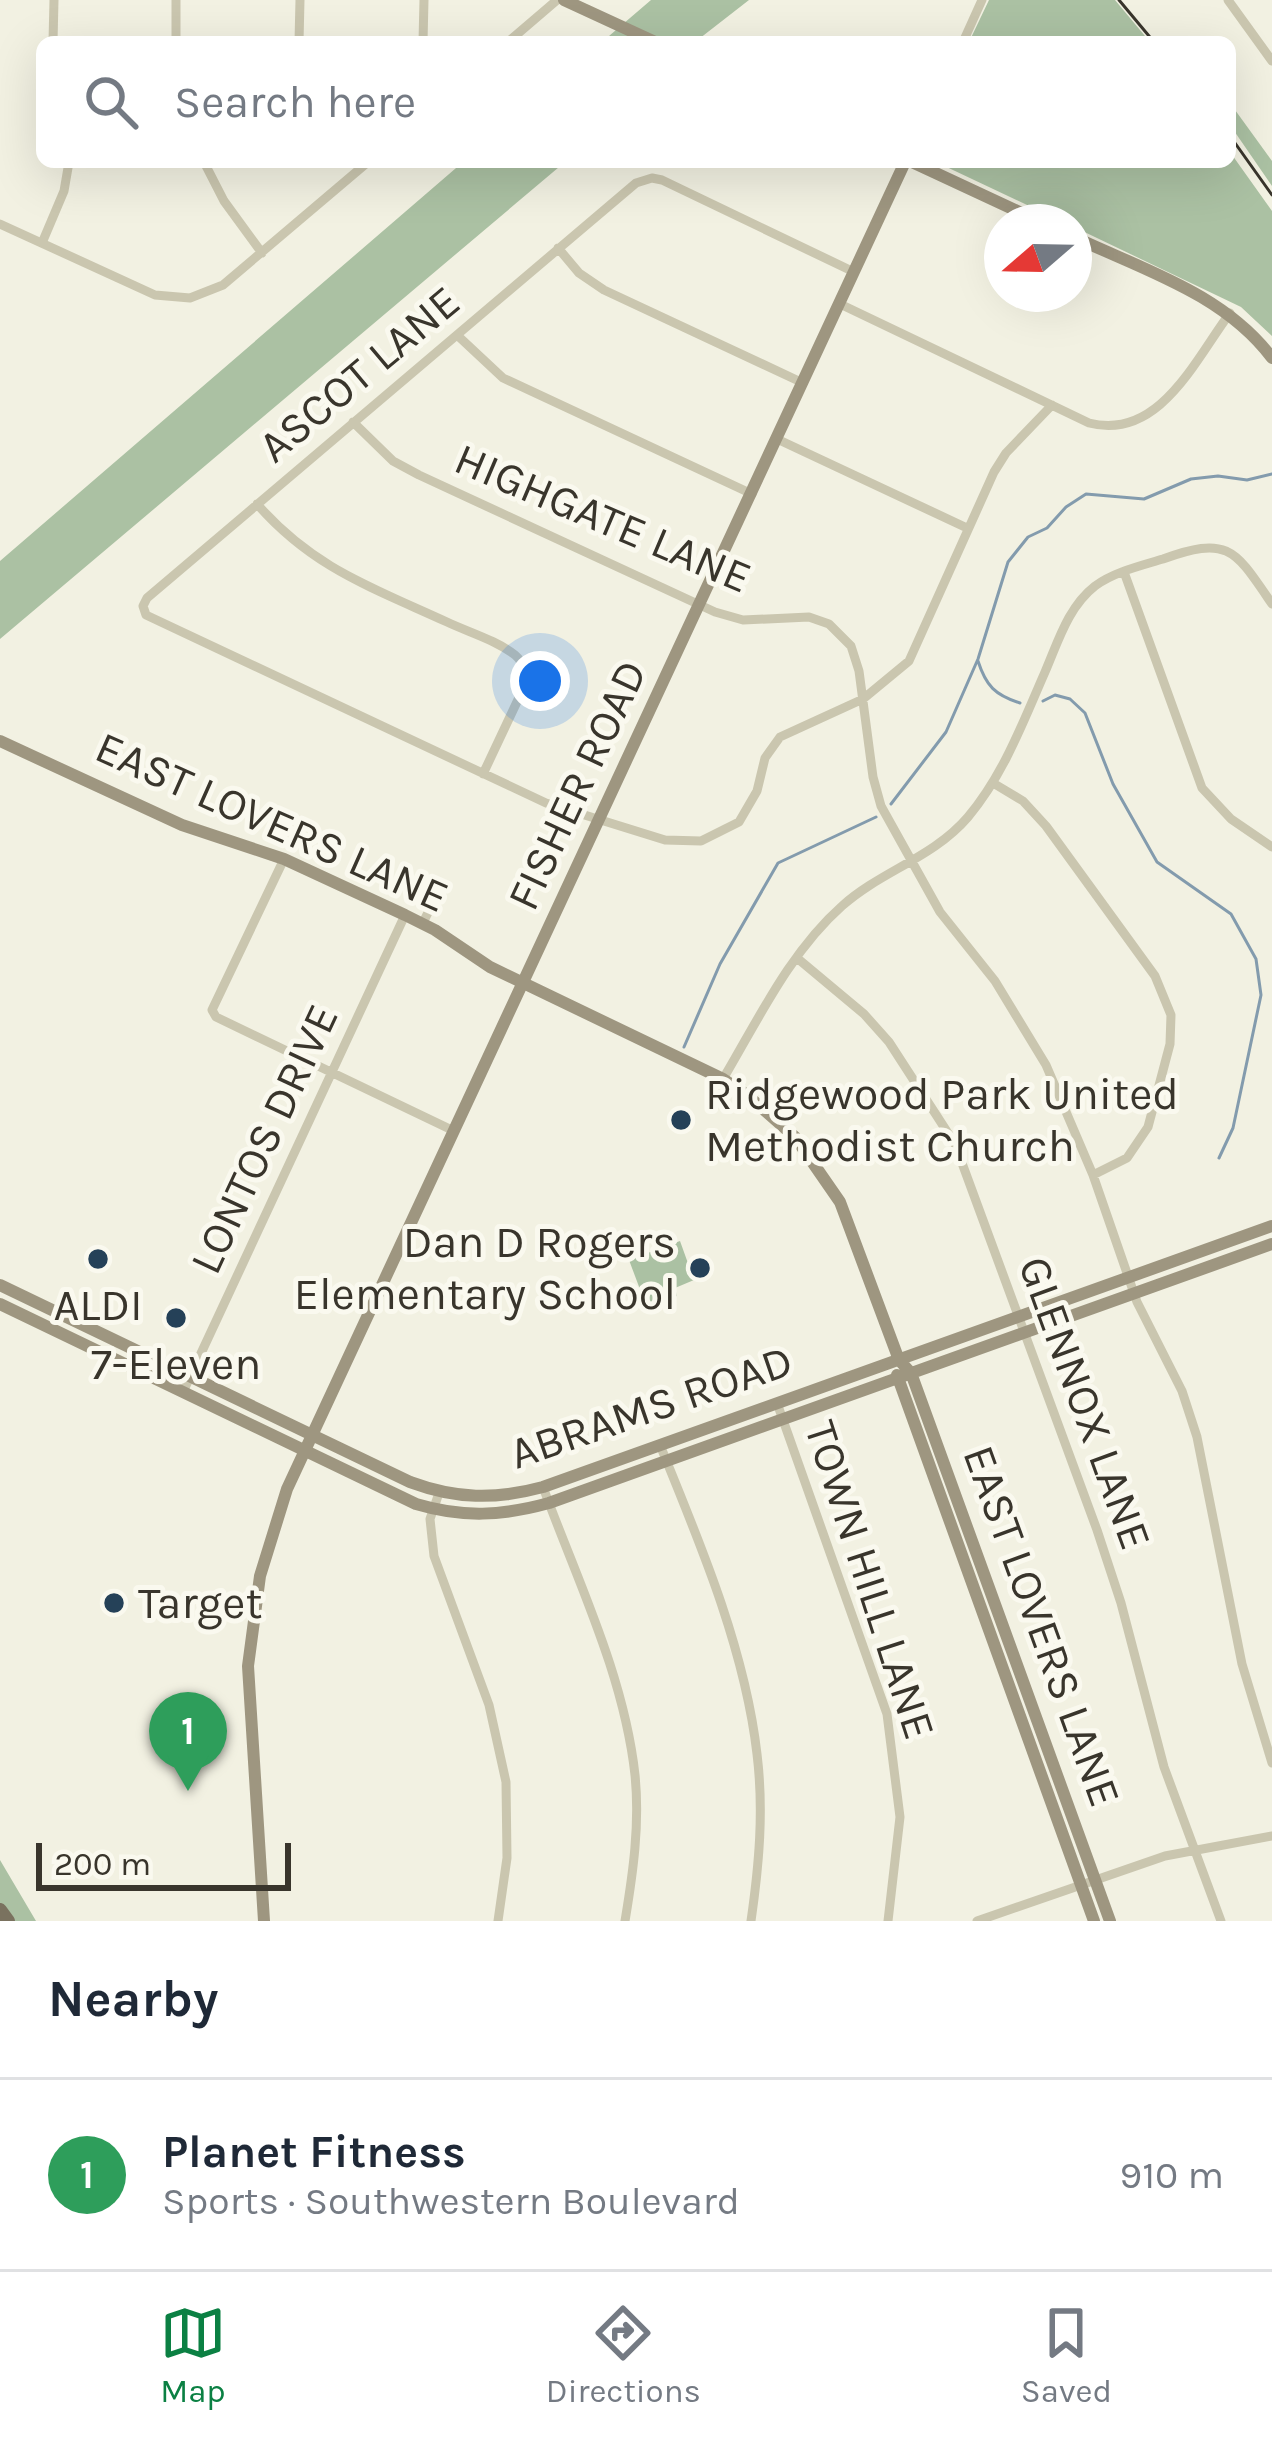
<!DOCTYPE html>
<html lang="en">
<head>
<meta charset="utf-8">
<style>
  :root { --surface:#fff; --page:#f2f2f3; --text:#1f2937; --muted:#747a83; --line:#e0e1e3; --accent:#0b8043 }
  body { margin:0; font-family:Karla,sans-serif; background:var(--page); color:var(--text) }
  .compass { position:absolute; left:984px; top:204px; width:108px; height:108px; border-radius:50%; background:var(--surface); box-shadow:0 12px 48px #0002; rotate:250deg }
  .scale { position:absolute; left:36px; bottom:30px; width:255px; box-sizing:border-box; padding-left:12px; border:6px solid #39352c; border-top:0; font-size:33px; line-height:42px; white-space:nowrap; color:#39352c; -webkit-text-stroke:9px #faf9ef; paint-order:stroke }
  .you { position:absolute; left:540px; top:681px; width:42px; height:42px; margin:-30px; border:9px solid #fff; border-radius:50%; background:#1a73e8; box-shadow:0 0 0 18px #1a73e833 }
  .badge { display:grid; place-items:center; width:78px; height:78px; border-radius:50%; background:var(--accent); color:#fff; font-size:39px; font-weight:700 }
  .pin { position:absolute; translate:-50% -99px; filter:drop-shadow(0 3px 6px #0008) }
  .pin::after { content:''; position:absolute; top:63px; width:42px; height:36px; background:inherit; clip-path:polygon(0 0,100% 0,50% 100%) }
  .list { margin:0; padding:0; list-style:none }
  h2 { display:flex; justify-content:space-between; align-items:center; height:156px; margin:0; padding:0 48px; font-size:51px }
  h2 small { font-size:39px; font-weight:400; color:var(--muted) }
  .list li { display:grid; grid-template-columns:78px 1fr auto; gap:36px; align-items:center; box-sizing:border-box; height:192px; padding:0 48px; border-top:3px solid var(--line) }
  .list b { display:block; font-size:45px; white-space:nowrap }
  .list p { margin:0; font-size:39px; white-space:nowrap; color:var(--muted) }
  .list em { font-size:39px; font-style:normal; color:var(--muted) }
  .icon { flex:none; width:66px; height:66px; fill:none; stroke:currentColor; stroke-width:2; stroke-linecap:round; stroke-linejoin:round }
  .map { position:relative; flex:none; width:1272px; height:1921px; overflow:hidden }
  .search { position:absolute; background:var(--surface); box-shadow:0 12px 48px #0002; left:36px; right:36px; top:36px; height:132px; display:flex; align-items:center; gap:30px; box-sizing:border-box; padding:0 42px; border-radius:18px; color:var(--muted); font-size:45px }
  .sheet { height:348px; background:var(--surface) }
  nav { display:flex; justify-content:space-around; align-items:center; box-sizing:border-box; height:168px; border-top:3px solid var(--line); background:var(--surface); font-size:33px; color:var(--muted) }
  nav a { display:grid; justify-items:center; gap:6px }
  nav .on { color:var(--accent) }
  .map>svg:first-child { display:block }
</style>
</head>
<body>
<div class="map">
<svg width="1272" height="1921" viewBox="0 0 1272 1921">
  <rect width="100%" height="100%" fill="#f2f1e2"/>
  <path fill="#abc1a3" d="M651,0H749L695,42H602Z
    M989,0H1115L1150,42H969Z
    M1230,103L1272,161V186L1230,125Z
    M1230,152L1272,211V336L1241,307L1074,227V222H1063L936,162H1230Z
    M463,162H565L0,639V561Z
    M680,1241L694,1280L675,1288L677,1296L647,1308L629,1260Z
    M0,1860L36,1921H11L0,1904Z"/>
  <g fill="none" stroke-linecap="round" stroke-linejoin="round">
    <path stroke="#839bad" stroke-width="3" d="M978,661C986,686 995,695 1020,703
      M1043,701L1055,695L1070,699L1085,713L1113,784L1157,862L1231,914L1256,959L1261,995L1233,1128L1219,1158
      M891,804L946,732L978,659L1008,562L1028,537L1047,528L1066,507L1086,494L1144,499L1191,479L1218,476L1247,480L1272,474
      M684,1047L720,964L778,863L876,817"/>
    <path stroke="#cac6af" stroke-width="9" d="M1228,0L1272,61
      M53,42L54,0
      M176,42V0
      M299,42L300,0
      M423,42L424,0
      M508,42L557,0
      M963,42L982,0
      M204,162L224,201L262,253
      M0,224L155,295L190,298L223,285L368,162
      M42,243L64,191L69,162
      M558,248L579,273L604,290L803,383
      M854,272L662,180L652,178L636,183L147,598L143,606L146,615L546,803L665,840L701,841L739,822L757,791L765,758L780,737L863,699L909,661L994,472L1006,453L1052,405
      M840,304L1089,423C1159,441 1195,360 1230,313
      M457,335L503,378L752,494
      M353,422L393,461L419,475L715,612L743,620L809,617L829,624L851,646L859,671L873,777L881,806L940,912L995,981L1046,1065L1093,1175L1137,1302L1182,1391L1197,1437L1242,1664L1272,1763
      M777,439L967,528
      M257,504C313,568 371,587 447,622C468,632 496,640 515,655C526,664 525,676 523,689L483,774
      M1124,572L1202,788L1231,819L1272,847
      M993,783L1023,801L1046,826L1155,976L1171,1015L1170,1044L1148,1127L1127,1158L1093,1175
      M284,859L212,1010L216,1017L454,1131
      M423,923L440,887
      M797,958L864,1014L889,1042L955,1144L1097,1530L1121,1603L1164,1767L1221,1921
      M723,1079C758,1020 790,952 842,906C881,871 933,858 968,817C1004,774 1023,722 1045,672C1058,642 1068,607 1095,586C1114,572 1140,566 1163,559C1229,535 1235,550 1272,604
      M183,1392L405,915
      M777,1403L887,1714L900,1817L888,1921
      M660,1445C700,1543 745,1649 757,1754C764,1811 759,1865 751,1921
      M543,1487C577,1580 624,1675 635,1775C640,1824 633,1873 625,1921
      M439,1493L430,1519L434,1556L489,1705L506,1782L507,1858L498,1921
      M977,1921L1165,1856L1272,1836"/>
    <path stroke="#9e9680" stroke-width="12" d="M564,0L655,42
      M912,162L1041,222
      M1074,237C1144,270 1224,294 1272,358
      M0,741L182,825L284,859L405,915L435,930L490,967L723,1079L747,1095L795,1137L840,1202L899,1360L911,1373L1110,1921
      M0,1285L410,1482C456,1499 495,1500 543,1487L1272,1226
      M0,1304L416,1504C463,1518 502,1516 549,1503L1272,1244
      M897,1375L1094,1921
      M264,1921L248,1666L260,1576L287,1489L905,162"/>
    <path stroke="#7a725f" stroke-width="14" d="M0,1910L8,1921"/>
    <path stroke="#39352c" stroke-width="3" d="M1119,0L1154,42
      M1230,136L1272,195"/>
  </g>
  <g fill="#254158" stroke="#faf9ef" stroke-width="4.5">
    <circle cx="681" cy="1120" r="12"/>
    <circle cx="98" cy="1259" r="12"/>
    <circle cx="700" cy="1268" r="12"/>
    <circle cx="176" cy="1318" r="12"/>
    <circle cx="114" cy="1603" r="12"/>
  </g>
  <g text-anchor="middle" dominant-baseline="central" stroke-width="10" stroke-linejoin="round" paint-order="stroke">
    <g font-size="45" fill="#39352c" stroke="#faf9ef">
      <text transform="translate(359 374) rotate(-40)">ASCOT LANE</text>
      <text transform="translate(603 518) rotate(23)">HIGHGATE LANE</text>
      <text transform="translate(577 785) rotate(-65)">FISHER ROAD</text>
      <text transform="translate(272 822) rotate(24)">EAST LOVERS LANE</text>
      <text transform="translate(264 1139) rotate(-65)">LONTOS DRIVE</text>
      <text transform="translate(1085 1403) rotate(70)">GLENNOX LANE</text>
      <text transform="translate(651 1407) rotate(-19)">ABRAMS ROAD</text>
      <text transform="translate(870 1580) rotate(72)">TOWN HILL LANE</text>
      <text transform="translate(1042 1626) rotate(70)">EAST LOVERS LANE</text>
    </g>
    <g font-size="45" fill="#39352c" stroke="#faf9ef" text-anchor="start">
      <text x="705" y="1094">Ridgewood Park United<tspan x="705" dy="52">Methodist Church</tspan></text>
      <text x="676" y="1242" text-anchor="end">Dan D Rogers<tspan x="676" dy="52">Elementary School</tspan></text>
      <text x="98" y="1305" text-anchor="middle">ALDI</text>
      <text x="176" y="1364" text-anchor="middle">7-Eleven</text>
      <text x="138" y="1603">Target</text>
    </g>
  </g>
</svg>
<svg class="compass" viewBox="-18 -18 36 36"><path d="M0-13l5 13h-10z" fill="#e53935"/><path d="M0 13l5-13h-10z" fill="#747a83"/></svg>
<div class="scale">200 m</div>
<div class="you"></div>
<div class="pin badge" style="left:188px;top:1791px;background:#2e9e5b">1</div>
<div class="search"><svg class="icon" aria-label="search" viewBox="0 0 24 24"><circle cx="10" cy="10" r="6"/><path d="M15 15l6 6"/></svg>Search here</div>
</div>
<section class="sheet">
<h2>Nearby<small></small></h2>
<ul class="list">
<li><span class="badge" style="background:#2e9e5b">1</span><div><b>Planet Fitness</b><p>Sports · Southwestern Boulevard</p></div><em>910 m</em></li>
</ul>
</section>
<nav>
<a class="on"><svg class="icon" aria-label="map" viewBox="0 0 24 24"><path d="M3 6l6-2 6 2 6-2v14l-6 2-6-2-6 2zM9 4v14M15 6v14"/></svg>Map</a>
<a><svg class="icon" aria-label="directions" viewBox="0 0 24 24"><path d="M12 3l9 9-9 9-9-9zM9 14v-3h6M13 9l2 2-2 2"/></svg>Directions</a>
<a><svg class="icon" aria-label="saved" viewBox="0 0 24 24"><path d="M7 4h10v16l-5-4-5 4z"/></svg>Saved</a>
</nav>
</body>
</html>
